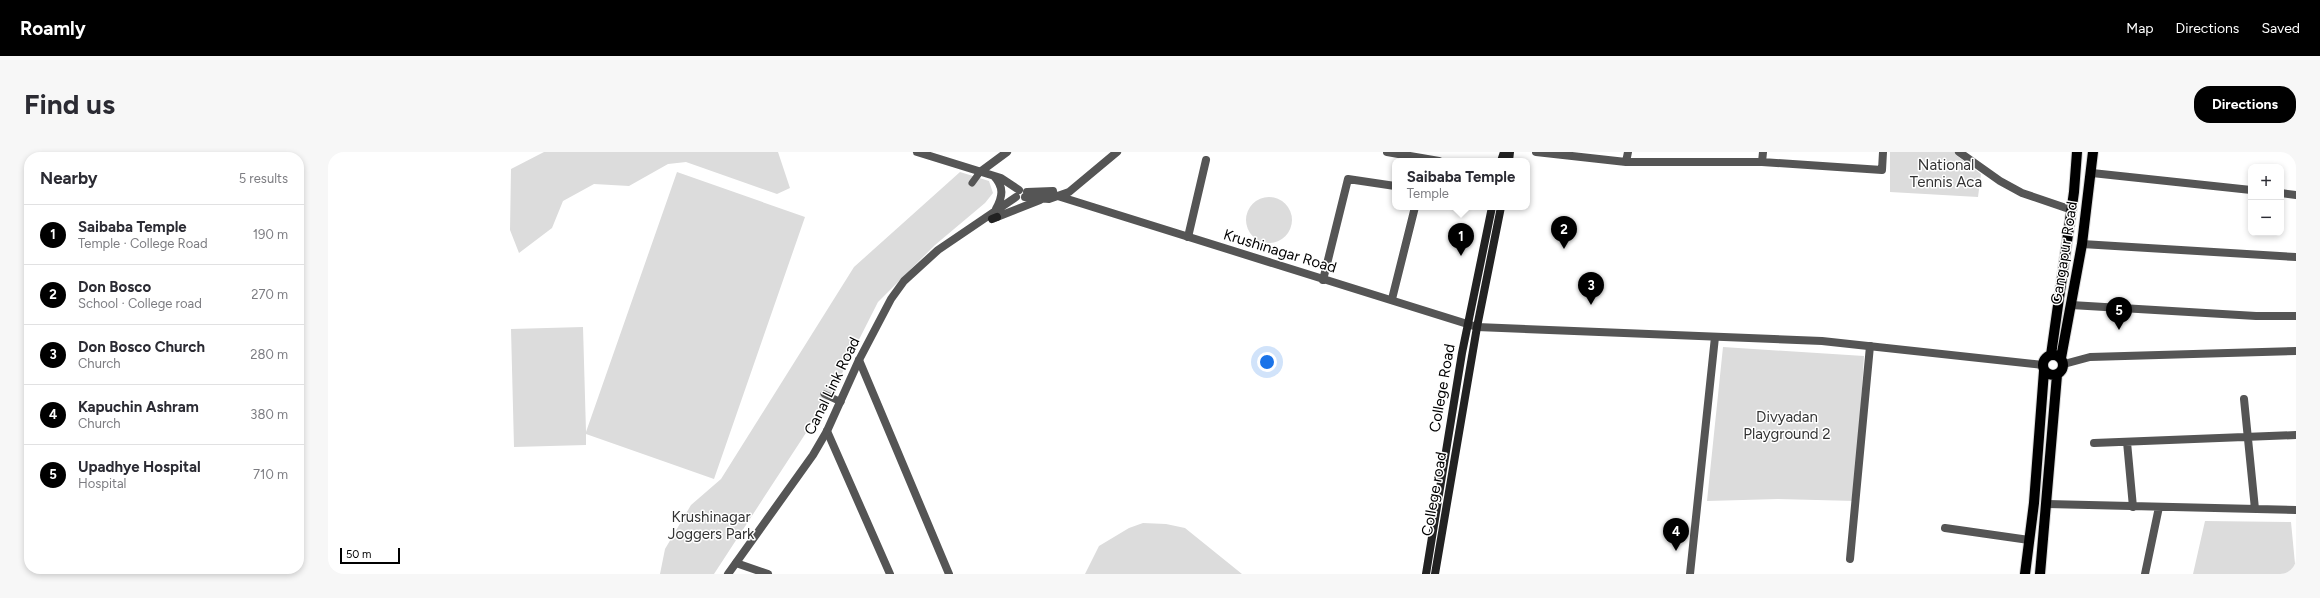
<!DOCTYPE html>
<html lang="en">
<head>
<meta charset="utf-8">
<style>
  :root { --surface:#fff; --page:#f7f7f7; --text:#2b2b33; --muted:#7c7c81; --line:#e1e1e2; --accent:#000 }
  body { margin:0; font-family:Figtree,sans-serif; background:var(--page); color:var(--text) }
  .controls { position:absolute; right:12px; top:12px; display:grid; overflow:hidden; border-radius:8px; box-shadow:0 2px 6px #0003 }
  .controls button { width:36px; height:36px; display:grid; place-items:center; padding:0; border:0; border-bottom:1px solid var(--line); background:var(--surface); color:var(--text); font:20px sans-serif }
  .scale { position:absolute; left:12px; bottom:10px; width:60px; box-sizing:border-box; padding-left:4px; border:2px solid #000; border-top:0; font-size:11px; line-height:14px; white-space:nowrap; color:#000; -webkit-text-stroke:3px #fff; paint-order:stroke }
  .you { position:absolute; left:939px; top:210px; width:14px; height:14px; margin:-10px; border:3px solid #fff; border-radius:50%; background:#1a73e8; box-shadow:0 0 0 6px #1a73e833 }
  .badge { display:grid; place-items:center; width:26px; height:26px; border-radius:50%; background:var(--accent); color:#fff; font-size:13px; font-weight:700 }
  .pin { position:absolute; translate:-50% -33px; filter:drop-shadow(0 1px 2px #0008) }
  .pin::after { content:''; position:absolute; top:21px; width:14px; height:12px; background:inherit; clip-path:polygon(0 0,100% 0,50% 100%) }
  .popup { position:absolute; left:1064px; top:6px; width:138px; height:52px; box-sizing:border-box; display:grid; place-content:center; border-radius:8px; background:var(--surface); filter:drop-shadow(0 1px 3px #0005); font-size:13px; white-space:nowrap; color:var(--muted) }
  .popup b { font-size:15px; color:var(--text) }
  .popup::after { content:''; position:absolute; left:50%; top:100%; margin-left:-8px; border:8px solid transparent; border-top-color:var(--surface) }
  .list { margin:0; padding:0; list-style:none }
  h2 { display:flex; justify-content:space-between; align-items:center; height:52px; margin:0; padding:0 16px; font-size:17px }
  h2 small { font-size:13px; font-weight:400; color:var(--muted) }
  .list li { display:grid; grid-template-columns:26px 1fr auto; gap:12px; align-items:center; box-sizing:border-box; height:60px; padding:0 16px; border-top:1px solid var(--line) }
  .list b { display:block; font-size:15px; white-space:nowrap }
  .list p { margin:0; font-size:13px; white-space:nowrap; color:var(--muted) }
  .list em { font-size:13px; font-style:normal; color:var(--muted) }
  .map { position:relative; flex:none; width:1968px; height:422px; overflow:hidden; border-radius:16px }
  header { display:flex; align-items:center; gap:24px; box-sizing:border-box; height:56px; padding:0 20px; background:var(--accent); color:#fff }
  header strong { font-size:19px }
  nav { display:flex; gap:22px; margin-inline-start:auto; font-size:14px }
  .intro { display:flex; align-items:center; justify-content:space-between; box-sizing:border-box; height:96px; padding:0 24px }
  h1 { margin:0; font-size:28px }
  .button { padding:10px 18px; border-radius:16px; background:var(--accent); color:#fff; font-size:14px; font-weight:700 }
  main { display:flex; gap:24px; padding:0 24px }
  aside { flex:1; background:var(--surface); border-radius:16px; box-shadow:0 2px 6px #0003 }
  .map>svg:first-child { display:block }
</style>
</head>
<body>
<header>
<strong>Roamly</strong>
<nav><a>Map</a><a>Directions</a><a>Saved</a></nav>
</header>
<div class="intro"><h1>Find us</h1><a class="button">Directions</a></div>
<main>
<aside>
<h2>Nearby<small>5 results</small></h2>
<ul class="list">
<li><span class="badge">1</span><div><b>Saibaba Temple</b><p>Temple · College Road</p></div><em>190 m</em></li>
<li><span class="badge">2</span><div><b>Don Bosco</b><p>School · College road</p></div><em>270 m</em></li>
<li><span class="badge">3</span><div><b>Don Bosco Church</b><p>Church</p></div><em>280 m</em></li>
<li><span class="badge">4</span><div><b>Kapuchin Ashram</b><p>Church</p></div><em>380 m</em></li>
<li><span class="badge">5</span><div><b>Upadhye Hospital</b><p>Hospital</p></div><em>710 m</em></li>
</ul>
</aside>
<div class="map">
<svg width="1968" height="422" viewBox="0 0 1968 422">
  <rect width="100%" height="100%" fill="#fff"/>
  <path fill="#dcdcdc" d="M216,0H450L462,36L449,42L358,10L340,12L301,34L266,32L235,49L224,76L191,101L182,78L183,17Z
    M1562,0H1628V3L1653,22L1650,45L1562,40Z
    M349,20L477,65L386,327L258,282V293L186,295L183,177L255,175L258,280Z
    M632,20L661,29L665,41L657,51L607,93L550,150L504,241L386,422H332L337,397L363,353L393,327L526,115Z
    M918 68a23 23 0 1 1 46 0a23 23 0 1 1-46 0Z
    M1395,195L1536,204L1527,349L1450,347L1379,349Z
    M1877,369L1963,370L1968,422H1865Z
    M815,371L838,372L857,376L914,422H757L771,394L801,376Z"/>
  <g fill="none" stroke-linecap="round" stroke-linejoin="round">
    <defs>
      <path id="primary" d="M1715 213a10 10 0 1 1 20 0a10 10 0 1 1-20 0Z
        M1723,203L1746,40L1749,0
        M1733,206L1754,92L1765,0
        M1697,422L1706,351L1716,219
        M1712,422L1729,223"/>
    </defs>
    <use href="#primary" stroke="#dbdbdb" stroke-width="12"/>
    <path stroke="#555" stroke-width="7" d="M644,31L652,20
      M496,242L513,250"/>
    <path stroke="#555" stroke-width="8" d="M1059,0L1111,9
      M1208,0L1298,10H1434L1554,18L1555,0
      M1631,0L1672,29L1694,41L1744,58
      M1298,10L1300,0
      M1434,10L1435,0
      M652,20L679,0
      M1764,21L1923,38
      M1953,41L1968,43
      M860,85L878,8
      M1754,92L1968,105
      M995,128L1020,27L1067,34
      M1064,147L1087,55
      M1743,153L1928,164H1968
      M531,208L621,422
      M1916,247L1927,357
      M499,279L562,422
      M1799,290L1805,355
      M1766,291L1968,283
      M1719,352L1968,358
      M1617,376L1701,388
      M1522,407L1542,194
      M408,411L440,422
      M1362,422L1387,185
      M1817,422L1831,355"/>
    <path stroke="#555" stroke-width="8" d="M589,0L673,26L691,38
      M666,24C676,35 675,44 668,57
      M699,40L725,39
      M720,41L1149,175L1494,189L1715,213
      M697,45L721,47L741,40L789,0
      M669,65L712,48
      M1736,212L1762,205L1968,199
      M400,422L485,303L499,279L531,208L563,147L576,129L610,98L688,45"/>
    <path stroke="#222" stroke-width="8" d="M1173,9L1176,0
      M1181,9L1182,0
      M664,67L669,65
      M1098,422L1134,201L1164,55
      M1107,422L1149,175L1173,55"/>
    <use href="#primary" stroke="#000" stroke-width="10"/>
  </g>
  <g text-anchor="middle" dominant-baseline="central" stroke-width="3" stroke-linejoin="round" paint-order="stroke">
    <g font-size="15" fill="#333" stroke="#fff">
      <text x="1618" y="13">National<tspan x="1618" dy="17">Tennis Aca</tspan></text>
      <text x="1459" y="265">Divyadan<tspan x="1459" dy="17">Playground 2</tspan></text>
      <text x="383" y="365">Krushinagar<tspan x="383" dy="17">Joggers Park</tspan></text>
    </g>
    <g font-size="15" fill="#000" stroke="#fff">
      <text transform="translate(952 99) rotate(17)">Krushinagar Road</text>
      <text transform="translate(1736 101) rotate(-81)">Gangapur Road</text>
      <text transform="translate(504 234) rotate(-64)">Canal Link Road</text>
      <text transform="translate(1114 236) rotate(-80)">College Road</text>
      <text transform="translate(1106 342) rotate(-80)">College road</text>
    </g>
  </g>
</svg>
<div class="controls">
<button>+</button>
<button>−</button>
</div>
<div class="scale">50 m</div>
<div class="you"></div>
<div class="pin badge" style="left:1133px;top:104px">1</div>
<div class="popup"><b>Saibaba Temple</b>Temple</div>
<div class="pin badge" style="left:1236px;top:97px">2</div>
<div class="pin badge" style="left:1263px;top:153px">3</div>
<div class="pin badge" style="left:1348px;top:399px">4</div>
<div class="pin badge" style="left:1791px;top:178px">5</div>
</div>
</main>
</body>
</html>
